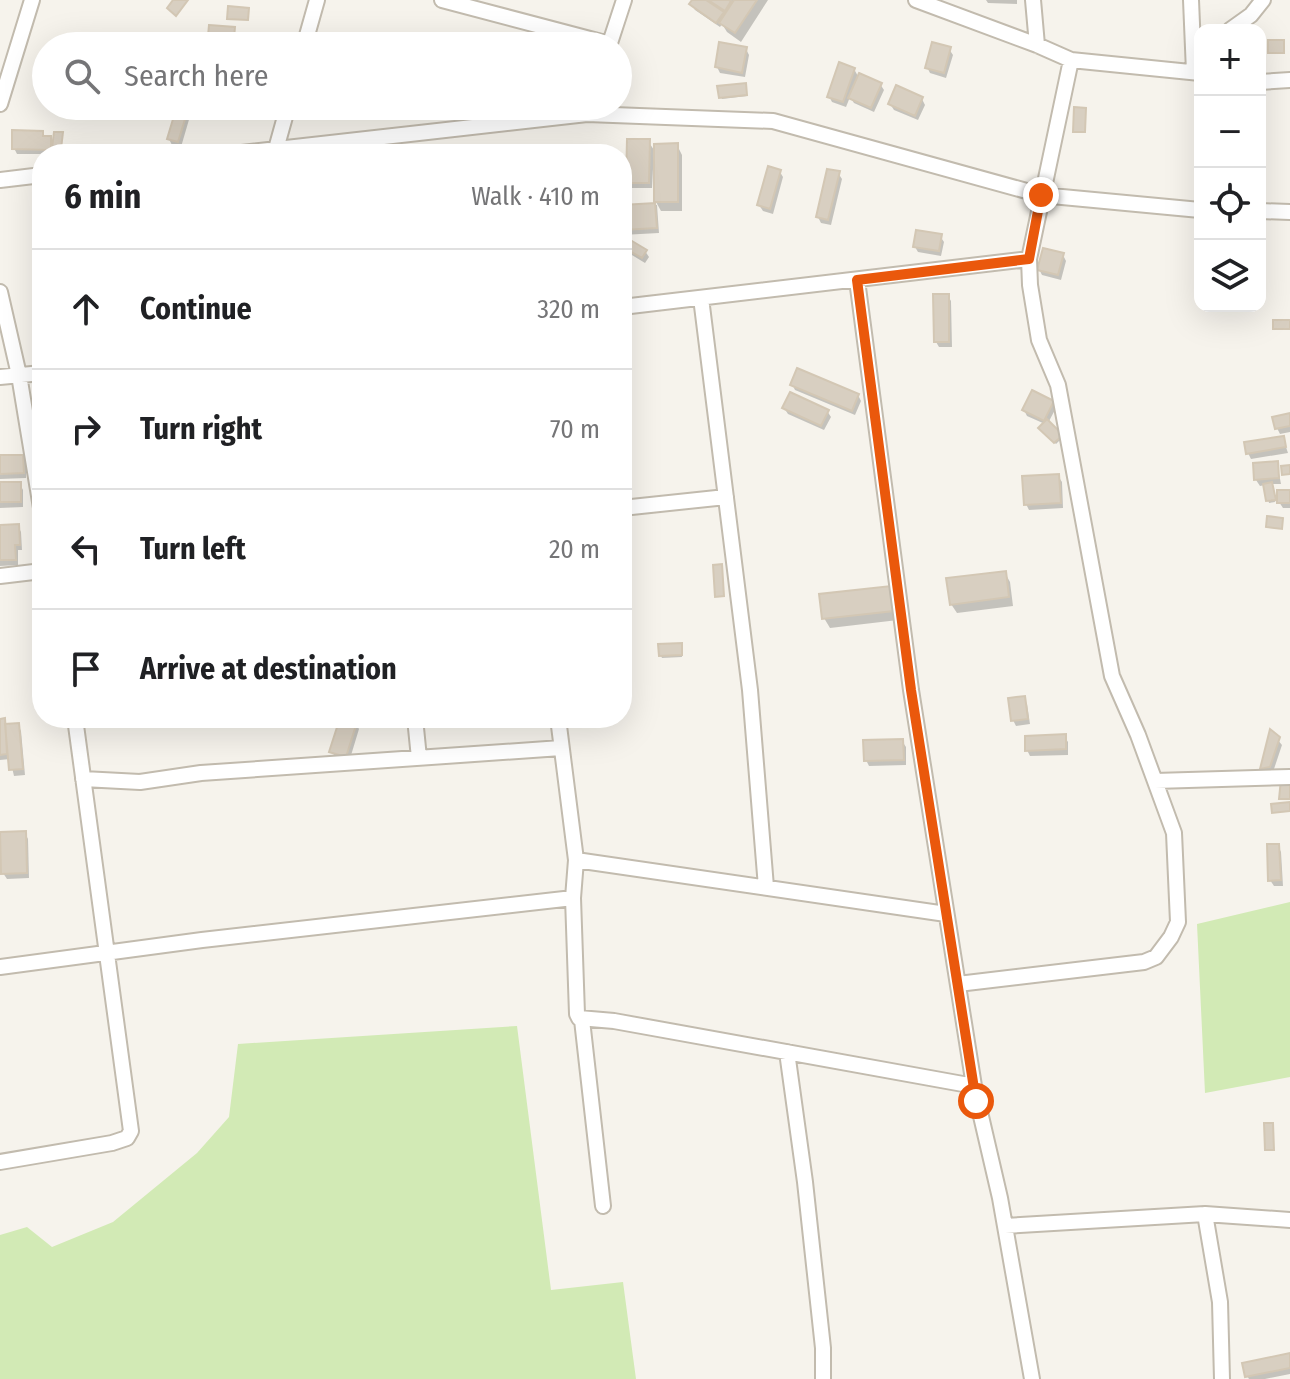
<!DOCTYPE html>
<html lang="en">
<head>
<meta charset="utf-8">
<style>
  :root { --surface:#fff; --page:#f6f6f6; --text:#202124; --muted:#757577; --line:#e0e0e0 }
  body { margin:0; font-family:"Fira Sans Condensed",sans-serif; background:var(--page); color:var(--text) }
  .controls { position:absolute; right:24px; top:24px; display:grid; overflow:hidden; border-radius:16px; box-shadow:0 8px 32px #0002 }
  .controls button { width:72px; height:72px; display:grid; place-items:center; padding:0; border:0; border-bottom:2px solid var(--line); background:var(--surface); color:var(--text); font:40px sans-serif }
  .stop { position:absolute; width:24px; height:24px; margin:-18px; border:6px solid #ea580c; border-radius:50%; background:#fff }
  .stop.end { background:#ea580c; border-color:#fff; box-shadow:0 2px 8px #0008 }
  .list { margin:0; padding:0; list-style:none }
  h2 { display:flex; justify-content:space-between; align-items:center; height:104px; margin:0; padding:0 32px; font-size:34px }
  h2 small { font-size:26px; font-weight:400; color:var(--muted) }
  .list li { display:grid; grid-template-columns:52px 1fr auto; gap:24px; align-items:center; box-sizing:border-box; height:120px; padding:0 32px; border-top:2px solid var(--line) }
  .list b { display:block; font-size:30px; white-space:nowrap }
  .list em { font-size:26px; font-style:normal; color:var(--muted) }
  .icon { flex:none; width:44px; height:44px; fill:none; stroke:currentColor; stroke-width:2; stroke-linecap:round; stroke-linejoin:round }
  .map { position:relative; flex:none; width:1290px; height:1379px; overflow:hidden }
  .search { position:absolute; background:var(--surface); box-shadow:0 8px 32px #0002; left:32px; top:32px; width:600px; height:88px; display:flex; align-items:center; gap:20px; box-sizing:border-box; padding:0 28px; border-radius:44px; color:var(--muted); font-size:30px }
  .panel { position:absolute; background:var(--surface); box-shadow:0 8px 32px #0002; left:32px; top:144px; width:600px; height:584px; border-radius:32px }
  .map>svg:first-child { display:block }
</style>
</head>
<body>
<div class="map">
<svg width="1290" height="1379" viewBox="0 0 1290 1379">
  <rect width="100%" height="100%" fill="#f6f3ec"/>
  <path fill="#d2eab5" d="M1290,902V1077L1205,1093L1197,924Z
    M517,1026L551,1290L623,1282L636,1379H0V1235L27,1227L52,1247L113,1222L197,1153L229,1117L238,1044Z"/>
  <path fill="#0003" fill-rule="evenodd" d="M694,0H725L732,7L735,3L730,0H768L741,42L727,32L722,24L720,27L695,10L691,4ZM718,7L728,13L725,18Z
    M986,0H1017V4L988,3Z
    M233,29L234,40L210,35Z
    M746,49L749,55L745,77L720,73L717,67Z
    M949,49L953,55L946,78L930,73L927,67Z
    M854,69L859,78L880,84L884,90L874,112L854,103L850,97L846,107L832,102L829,96Z
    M746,87L747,96L722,99L721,97Z
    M922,99L925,105L918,120L894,110L890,104Z
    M179,106H193L181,147L172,145L169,139Z
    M42,133L44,138H50L54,145L62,134V150H53V154H17L14,148Z
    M648,141L654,150L652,188H632L628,183Z
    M677,145L682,155V211H661L656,202Z
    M780,172L783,177L773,214L763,211L759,205Z
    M838,173L842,179L831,225L821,223L818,217Z
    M657,205L659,233L622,235V207Z
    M940,236L944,242L941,256L918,252L915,247Z
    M622,238L645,251L649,257L645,263L622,249Z
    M1063,255L1066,261L1061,280L1042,275L1039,269Z
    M948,296L951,301L952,347H939L936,342Z
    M792,384L858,395L861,401L855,415L795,390Z
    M1052,402L1056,408L1048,423L1062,438L1056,444L1042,430L1045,424L1027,416L1024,410Z
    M784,408L827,411L831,417L824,430L788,414Z
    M1290,415V432L1280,434L1277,428Z
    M1283,438L1288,453L1251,459L1248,453Z
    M22,457L26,462V478L0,479V458Z
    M1277,463L1281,484H1272L1275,502L1269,503L1265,485L1260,486L1256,480Z
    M1058,476L1062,482L1063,508L1029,510L1026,504Z
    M0,484H20L23,490V507L0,508Z
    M1290,492V508H1283L1279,502Z
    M18,526L21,532L22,550H18V565L0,566V527Z
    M1005,573L1010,582L1013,606L957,613L951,604Z
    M622,586L629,593L622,607Z
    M889,588L898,620L830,628L824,618Z
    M681,645L682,657L662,658L661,656Z
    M622,649H626L630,654V671L622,672Z
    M1024,699L1027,704L1030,724L1016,726L1013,720Z
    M4,720L7,726L18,725L21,731L25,775L14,776L10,759L0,760V721Z
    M356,724L359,729L349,762L335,757L332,751Z
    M1271,732L1282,745L1273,772L1265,774L1262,769Z
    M1064,736L1068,742V755L1030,756L1027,750Z
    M902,741L906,747V765L869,766L866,760Z
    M25,833L28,839L29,878L7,879L3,873Z
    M1278,846L1281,852L1283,886H1274L1270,880Z
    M1290,1355V1374L1265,1379H1249L1247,1376Z"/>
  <path fill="#d8cfc1" stroke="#d3c7b4" stroke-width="2" d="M173,0H188L176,16L167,8Z
    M692,0H706L724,12L716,23L689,4Z
    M708,0H729L731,1L725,11Z
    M734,0H757L735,33L719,23Z
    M228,6L249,8L248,20L227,19Z
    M209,25L235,27L234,38L208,36Z
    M1268,40H1284V53H1268Z
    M719,42L747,47L742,73L715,67Z
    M932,42L951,47L944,73L925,68Z
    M839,62L855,68L843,102L827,97Z
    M859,73L882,83L871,108L848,98Z
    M746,83L747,95L719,98L717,86Z
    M896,85L923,97L915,116L888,104Z
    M177,106H189L178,142L167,139Z
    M403,106H418V118L404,119Z
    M1074,107L1086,108L1085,132H1073Z
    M12,130L43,131V136H51V150L12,149Z
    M54,132H63L61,149L52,148Z
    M627,139H650L649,183H626Z
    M678,143V202H654V144Z
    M560,149V154H521L520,151Z
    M768,166L781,170L770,209L757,205Z
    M827,169L840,171L828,220L816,217Z
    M655,203L657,228L622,230V205Z
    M916,230L942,234L939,251L913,247Z
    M622,235L647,250L642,258L622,247Z
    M1043,248L1064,253L1058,275L1037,270Z
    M933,294H949V342H934Z
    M1273,320H1290V329H1273Z
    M797,368L859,394L852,411L790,385Z
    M1032,390L1054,401L1044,421L1022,410Z
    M790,392L829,410L821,426L782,408Z
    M1290,413V426L1275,429L1272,417Z
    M1047,419L1063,435L1054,443L1038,428Z
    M1284,436L1286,447L1246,454L1244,442Z
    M0,455H23L24,473L0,474Z
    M1278,461L1279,478L1254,480L1253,463Z
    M1290,465V474L1282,475L1281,466Z
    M1059,474L1061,503L1024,505L1022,476Z
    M0,482H21V502H0Z
    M1272,482L1276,500L1266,501L1263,484Z
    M1277,490H1290V503H1277Z
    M1267,516L1283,518L1282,529L1266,527Z
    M19,524L20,545H15L16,560H0V525Z
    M722,564L724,596L715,597L713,565Z
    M1006,571L1009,597L950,605L946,578Z
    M891,586L894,611L822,619L819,594Z
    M682,643V655L659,656L658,644Z
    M622,647H627L628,666H622Z
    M1025,696L1028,719L1011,721L1008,698Z
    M5,718L7,754L0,755V719Z
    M340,718L357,722L346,757L329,752Z
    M19,723L23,769L9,770L5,724Z
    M1270,729L1280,737L1270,767L1260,769Z
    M1066,734V749L1025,751V736Z
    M903,739L904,760L864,761L863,740Z
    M1281,779L1290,780V799H1279Z
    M1290,802V811L1272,813L1271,804Z
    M26,831L27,873L1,874L0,832Z
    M1267,844H1279L1281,880L1268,881Z
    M1264,1123H1273L1274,1150H1265Z
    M1290,1353V1368L1245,1377L1242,1363Z"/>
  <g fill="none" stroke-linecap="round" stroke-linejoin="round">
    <defs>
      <path id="minor" d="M442,0L609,44
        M916,0L1037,45L1071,60L1200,73
        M1033,0L1037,45
        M1191,0L1194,72
        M1230,30L1251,15L1263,0
        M304,46L317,0
        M609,46L624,0
        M1260,82L1290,80
        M0,104L32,0
        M276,149L288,106
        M233,154L587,114L773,121L1041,195L1200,210
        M0,180L42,175
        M1260,211L1290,212
        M857,280L911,690L974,1086L1000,1198L1032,1379
        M0,292L19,375L42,514
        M701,298L750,690L766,887
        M622,307L1029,259
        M0,377L42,373
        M622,508L726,497
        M0,576L42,571
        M415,718L419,758
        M558,718L576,860L573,898L577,1014L579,1018L614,1021L974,1086
        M83,779L140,782L201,773L561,748
        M1155,781L1290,777
        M576,860L946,914
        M0,967L202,940L573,898
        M958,984L1144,962L1156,957L1171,937L1178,922L1174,833L1138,735L1112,676L1058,385L1039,340L1030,285L1029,259L1071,60
        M582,1020L603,1206
        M787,1052L805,1182L823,1348V1379
        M0,1162L112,1143L127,1138L131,1131L75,718
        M1205,1214L1220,1302L1222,1379
        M1005,1226L1205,1214L1290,1220"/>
    </defs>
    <use href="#minor" stroke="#c2bbae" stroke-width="18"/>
    <use href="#minor" stroke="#fff" stroke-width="14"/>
  </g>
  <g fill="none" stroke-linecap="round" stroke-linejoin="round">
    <path stroke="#ea580c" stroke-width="10" d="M976,1101L911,690L857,280L1029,259L1041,195"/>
  </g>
</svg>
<div class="controls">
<button>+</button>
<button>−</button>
<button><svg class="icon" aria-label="locate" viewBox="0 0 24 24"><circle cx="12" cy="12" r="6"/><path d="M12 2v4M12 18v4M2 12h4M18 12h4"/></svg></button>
<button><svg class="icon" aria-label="layers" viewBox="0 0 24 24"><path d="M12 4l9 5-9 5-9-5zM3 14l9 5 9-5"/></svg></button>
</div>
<div class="stop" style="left:976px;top:1101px"></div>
<div class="stop end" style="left:1041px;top:195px"></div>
<div class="search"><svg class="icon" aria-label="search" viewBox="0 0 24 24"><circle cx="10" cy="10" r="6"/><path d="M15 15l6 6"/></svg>Search here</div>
<section class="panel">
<h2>6 min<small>Walk · 410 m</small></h2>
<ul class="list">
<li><svg class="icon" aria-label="ahead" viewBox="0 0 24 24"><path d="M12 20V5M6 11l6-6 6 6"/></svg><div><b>Continue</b></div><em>320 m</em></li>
<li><svg class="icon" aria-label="right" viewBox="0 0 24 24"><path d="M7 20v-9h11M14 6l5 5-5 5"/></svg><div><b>Turn right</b></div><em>70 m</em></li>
<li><svg class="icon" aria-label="left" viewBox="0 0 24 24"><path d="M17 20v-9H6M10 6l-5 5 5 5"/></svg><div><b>Turn left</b></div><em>20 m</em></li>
<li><svg class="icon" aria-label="arrive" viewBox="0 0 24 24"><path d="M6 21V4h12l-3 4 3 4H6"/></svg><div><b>Arrive at destination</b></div></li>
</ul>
</section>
</div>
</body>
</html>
